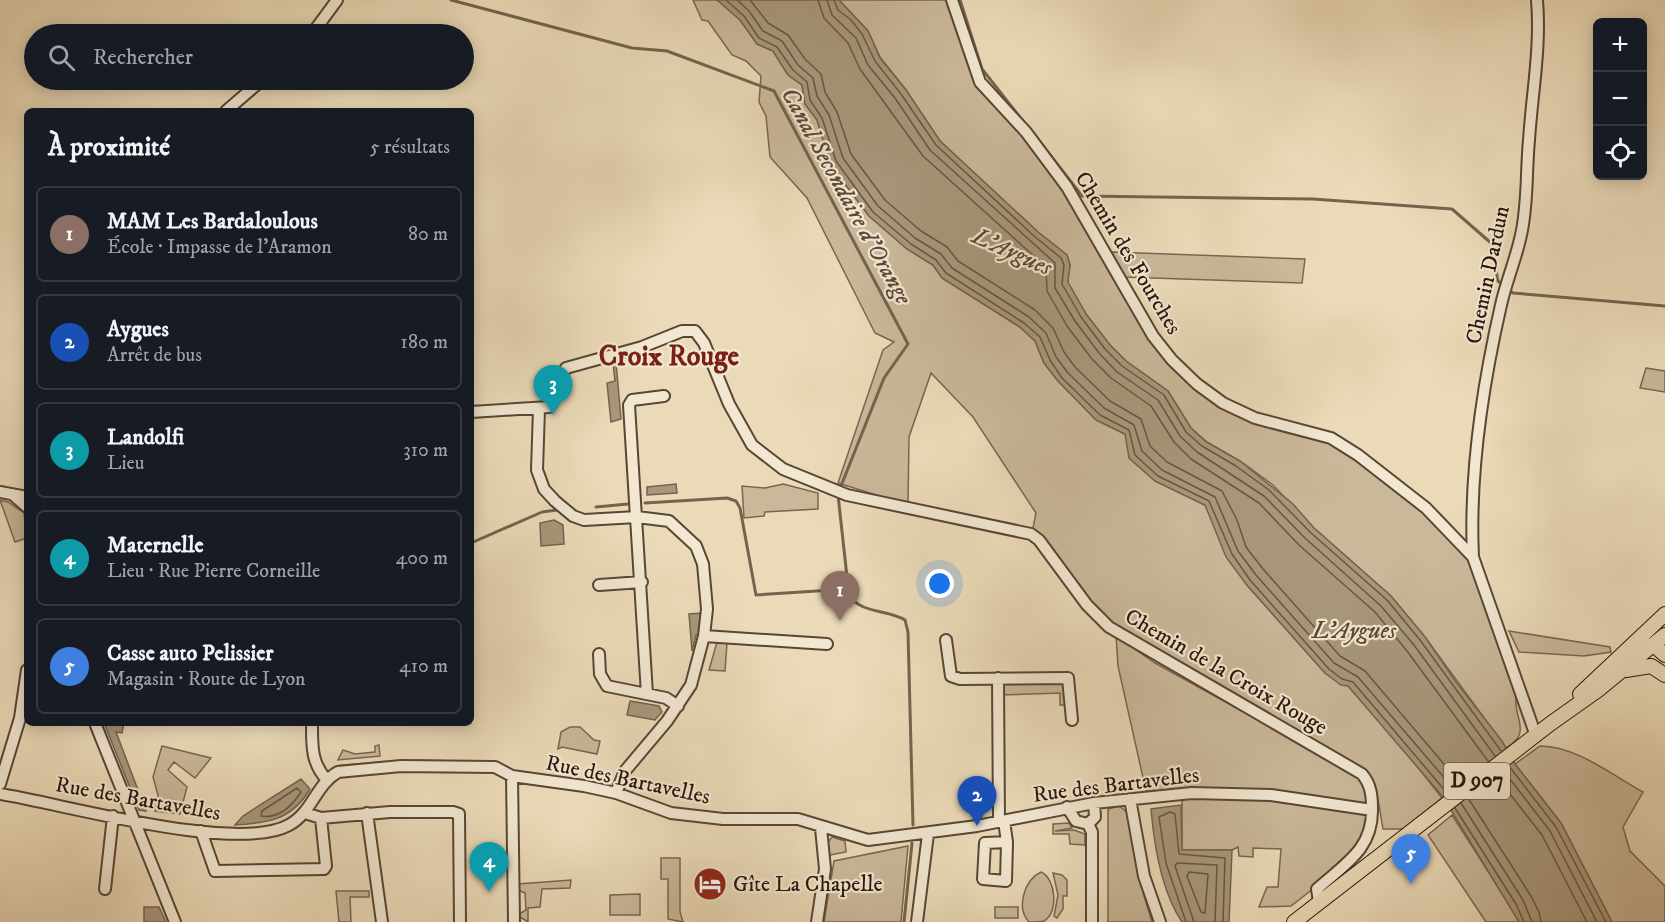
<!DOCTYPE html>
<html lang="fr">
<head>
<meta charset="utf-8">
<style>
  :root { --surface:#171b24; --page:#242831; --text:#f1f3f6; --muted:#9ea1a6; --line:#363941; --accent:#c59692 }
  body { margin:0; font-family:"IM FELL DW Pica",serif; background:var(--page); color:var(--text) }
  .controls { position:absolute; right:18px; top:18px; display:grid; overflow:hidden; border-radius:9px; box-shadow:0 3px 15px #0003 }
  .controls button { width:54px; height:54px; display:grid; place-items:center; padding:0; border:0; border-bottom:2px solid var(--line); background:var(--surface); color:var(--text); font:30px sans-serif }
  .you { position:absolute; left:940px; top:584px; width:21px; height:21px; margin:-15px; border:4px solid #fff; border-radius:50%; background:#1a73e8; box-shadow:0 0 0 9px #1a73e833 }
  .badge { display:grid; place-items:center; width:39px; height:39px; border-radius:50%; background:var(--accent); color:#fff; font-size:20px; font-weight:700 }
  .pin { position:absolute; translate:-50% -50px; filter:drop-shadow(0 2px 3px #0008) }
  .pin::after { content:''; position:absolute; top:32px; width:21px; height:18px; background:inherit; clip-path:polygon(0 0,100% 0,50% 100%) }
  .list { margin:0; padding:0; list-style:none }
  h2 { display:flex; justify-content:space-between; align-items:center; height:78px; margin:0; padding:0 24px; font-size:26px }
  h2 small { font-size:20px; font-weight:400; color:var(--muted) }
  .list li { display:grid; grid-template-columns:39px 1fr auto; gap:18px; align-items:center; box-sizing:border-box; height:96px; margin:0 12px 12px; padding:0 12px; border:2px solid var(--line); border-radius:9px }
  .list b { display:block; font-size:22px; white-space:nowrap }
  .list p { margin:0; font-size:20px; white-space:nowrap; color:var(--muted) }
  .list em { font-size:20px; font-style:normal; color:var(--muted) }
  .icon { flex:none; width:33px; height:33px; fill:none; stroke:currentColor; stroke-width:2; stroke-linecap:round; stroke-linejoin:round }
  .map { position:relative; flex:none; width:1665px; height:922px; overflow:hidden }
  .search { position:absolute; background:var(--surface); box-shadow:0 3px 15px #0003; left:24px; top:24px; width:450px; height:66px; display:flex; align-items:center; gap:15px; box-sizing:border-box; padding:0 21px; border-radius:33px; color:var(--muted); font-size:22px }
  .panel { position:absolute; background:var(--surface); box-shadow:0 3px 15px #0003; left:24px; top:108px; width:450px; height:618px; border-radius:9px }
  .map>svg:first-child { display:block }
</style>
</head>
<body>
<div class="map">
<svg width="1665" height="922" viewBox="0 0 1665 922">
  <rect width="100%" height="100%" fill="#ebdab8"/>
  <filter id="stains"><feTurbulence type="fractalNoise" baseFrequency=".00333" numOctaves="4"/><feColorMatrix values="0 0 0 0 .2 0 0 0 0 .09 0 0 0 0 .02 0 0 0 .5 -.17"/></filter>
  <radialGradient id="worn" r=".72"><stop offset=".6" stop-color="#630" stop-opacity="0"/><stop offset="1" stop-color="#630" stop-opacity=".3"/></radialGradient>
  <path fill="#cab89a" stroke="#786652" stroke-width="1.5" d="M693,0H718L740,20L757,44L773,51L788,75L802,85L805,104L817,120L830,164L869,216L907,249L933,265L942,278L1020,327L1035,341L1044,363L1058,381L1096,420L1125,434L1155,481L1205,505L1246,584L1325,673L1348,686L1394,737L1442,798L1403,829H1383L1377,793L1373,782L1362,772L1311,738L1129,635L1091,605L1033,528L1036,513L973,417L931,373L909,437L908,505L838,483L883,350L894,342L875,333L807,198L770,157L766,116L759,102L761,76L746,61L732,55L708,21L702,20Z
    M839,0H946L976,87L1022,135L1062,189L1155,347L1215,404L1246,418L1312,435L1333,445L1385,479L1427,515L1457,545L1469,562L1480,585L1516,695C1513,719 1533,732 1506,748L1425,637L1391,596L1314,528L1273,485L1240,461L1207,442L1191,428L1168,391L1126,361L1110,345L1086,314L1067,282L1070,265L1067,255L1038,232L940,141L906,90L880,57L868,31Z
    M1112,252L1305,259L1302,283L1123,277Z
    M1646,368L1665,371V392L1640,388Z
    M783,484L818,493V509L765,512L764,516L744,518L742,486L765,488Z
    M0,500L8,502L24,513L27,538L15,542Z
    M1509,631L1610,647L1611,652L1584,656L1519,652Z
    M1116,636L1155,663L1358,775L1364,783L1367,804L1263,792L1146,791L1118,666Z
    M717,642L727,643L725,671L709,670Z
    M1004,682L1065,683L1067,705H1060V693L1000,695Z
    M570,727H580L594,740L600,741L597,754L562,747L558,749L561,732Z
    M379,745L380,756L338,760L343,750L355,754L375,752V746Z
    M162,746L211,758L195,778L174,762L168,770L187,787L180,814L155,811L158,795L153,777Z
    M1540,746C1576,746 1612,775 1643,792L1623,827L1630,851L1665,886V922H1612L1561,823L1515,764Z
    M1232,795L1363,812L1369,818V833L1323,881L1291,906L1259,907L1267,887H1278L1281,849L1253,848V857L1239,856L1238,847L1232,850H1182V796Z
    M1119,806L1127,812L1138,876L1152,922H1108V809Z
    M1452,815L1511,907L1519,922H1486L1428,835Z
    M1069,823L1072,828L1055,831L1074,830L1085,834V845L1070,844L1069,834H1053V824Z
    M832,837L845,841L846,852L830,855L828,842Z
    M908,846L901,922H824L834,861Z
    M661,858H680V912L683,922L668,919V879H661Z
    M1041,872C1056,878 1059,913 1044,921C1040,922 1033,922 1029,922C1016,908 1024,880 1041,872Z
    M1053,873L1062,875L1067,880V896H1063V909L1057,918L1054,916L1058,895Z
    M571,880L570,888L542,889L540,907L528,908V922L520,917L519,914L526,910L525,893L520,891L518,884Z
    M336,891H369V897H350L351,922H339Z
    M640,894V915H610V895Z
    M995,907H1018V918H995Z"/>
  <path fill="#a8977c" stroke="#74634e" stroke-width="1.5" d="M717,0H839L868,31L880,58L906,90L940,141L1038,232L1067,255L1070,265L1068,282L1086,314L1110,345L1126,361L1168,391L1191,428L1206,442L1240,461L1293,504L1314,528L1391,596L1425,637L1456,682L1502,741L1515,764L1561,823L1612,922H1519L1443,797L1348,686L1341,685L1325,673L1246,584L1226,557L1205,505L1155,481L1129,458L1125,434L1096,420L1058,381L1044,363L1035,341L1020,327L942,278L933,265L907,249L869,216L830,164L817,120L805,104L802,85L788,75L773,51L757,44L740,20Z
    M616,362L621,419L611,422L607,383L615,381L613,363Z
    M676,484L677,493L647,495V487Z
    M554,520L563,525L564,544L541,546L540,523Z
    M702,613L699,636L696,635L692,651L689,614Z
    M630,701L659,706L662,712L655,720L627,715Z
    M104,723H124L122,733L116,732L146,811L139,810Z
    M301,779L310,789C292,820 268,823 235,825L243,816Z
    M1181,805L1182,850H1232L1229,922H1182C1161,891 1154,845 1151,809Z
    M144,907H159L166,922H144Z"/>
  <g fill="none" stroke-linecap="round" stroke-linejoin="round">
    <path stroke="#685642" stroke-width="1.5" d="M726,0L744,16L759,38L777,47L793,70L807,82L810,100L822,118L836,161L873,212L911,244L936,260L946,273L1024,323L1040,337L1050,360L1062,378L1100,415L1129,430L1135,455L1158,476L1209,501L1232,554L1250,580L1329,669L1342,679L1353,682L1447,793
      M737,0L749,11L763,31L782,41L798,65L813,78L817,96L829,115L843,158L878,206L915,238L941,254L952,268L1029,317L1046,333L1056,357L1068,373L1104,408L1134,425L1142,451L1162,470L1215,497L1238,551L1256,575L1334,663L1358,677L1453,788
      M750,0L768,23L788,35L805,59L821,74L825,92L837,112L851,154L885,200L921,231L947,247L958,261L1035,310L1053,328L1064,352L1075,367L1110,401L1141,419L1150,446L1167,462L1222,491L1237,520L1246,547L1263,569L1340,656L1365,671L1460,783
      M818,0L824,18L848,43L860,69L923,156L1046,267L1047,291L1067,326L1092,359L1111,378L1151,406L1174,442L1191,459L1259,503L1299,545L1375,612L1407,651L1488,761
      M827,0L832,15L856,38L868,65L895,98L930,150L1055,263V288L1075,321L1099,353L1117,372L1158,400L1180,436L1197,452L1264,496L1305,538L1381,606L1414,645L1495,756
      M834,0L838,10L851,20L862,34L875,61L901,94L936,145L1034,236L1061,258L1064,265L1062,284L1081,317L1105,349L1122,366L1164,395L1186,432L1202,446L1236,466L1269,490L1310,532L1387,600L1420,640L1501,751
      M1509,766L1556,827L1606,922
      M1503,770L1550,831L1597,922
      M1496,776L1542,835L1587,922
      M297,788L301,792C292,806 279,819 261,816L262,811Z
      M1468,798L1531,896L1539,912L1541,922
      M1461,803L1523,900L1532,922
      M1455,808L1516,904L1524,922
      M1189,872L1208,874L1205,913L1201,912L1187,876Z
      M1186,922L1166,863L1159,817L1170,812L1175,814L1179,854L1225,858L1223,922
      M1194,922L1175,866L1177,863L1217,865L1215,922"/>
    <path stroke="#74634e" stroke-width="3" d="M451,0L632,48L667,51L774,91L908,344L884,378L841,486
      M960,0L982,69L1023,121
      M1033,133L1082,196L1313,199L1452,209L1491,243L1498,281L1513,293L1665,306
      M838,495L849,595C861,614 887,609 905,620L908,632L913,825
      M645,503L727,498L736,501L740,508L756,595L848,589
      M596,507L628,504
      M471,543L542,512L557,510
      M416,761L476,762
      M340,766L377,763
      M904,922L912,843"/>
    <defs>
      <path id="minor" d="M952,0L980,82L1026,132L1067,187L1153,336L1172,360L1197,384L1223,403L1255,418L1331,438L1358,455L1426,508L1473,557L1536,736
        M312,34L337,0
        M226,111L262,80
        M539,409L537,470L544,489L555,501L573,516L584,520L637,517L669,521L696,546L703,564L707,609L704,636L691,685L667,721L625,771L616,793
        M471,412L549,407C559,396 558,380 566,368L642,347L682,331H695L704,343L729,404L752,445L783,469L847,495L1031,534L1039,540L1087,605L1109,627L1362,774C1371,785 1372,795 1372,809C1373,849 1345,864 1317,889L1319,902
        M0,492L27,497
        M12,494L27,507
        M1473,557C1469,473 1482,388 1501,305C1506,282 1516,259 1521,235C1528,205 1526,171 1529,140C1532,93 1541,48 1537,0
        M599,585L642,582
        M704,636L827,644
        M946,640L951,676L960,679L1068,678L1072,720
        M599,654L600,674L607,686L666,698L678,706
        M998,678L999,822
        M647,694L629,405L632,400L664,396
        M95,723L175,922
        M312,723C312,745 311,763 327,780
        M512,776L514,922
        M0,784L20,718L27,670
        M0,794C64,804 236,854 289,825C312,813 316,784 338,772L401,766L495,767L512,776L584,786L616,793L671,813L723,819H798L868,840L977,826L1094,803L1192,793L1271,795L1372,810
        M1130,799L1144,876L1160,922
        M1067,807L1076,821L1088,824L1095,817L1094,803
        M305,813L321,818L390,812H453L459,814L460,922
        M367,813L382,922
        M1004,821L1007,842L985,843L983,879L1006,881L1007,842
        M1088,824L1092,832V922
        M201,831L215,871L324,869L326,866L321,818
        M105,889L113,816
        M817,922L825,869L821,828
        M917,922L928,834"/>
      <path id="major" d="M1644,645L1656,647L1665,655
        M1626,670L1651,666L1665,675
        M1580,694L1665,614
        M1294,922L1550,724L1598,690L1665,635"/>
    </defs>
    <use href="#minor" stroke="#584635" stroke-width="14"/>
    <use href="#major" stroke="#271409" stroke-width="16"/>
    <use href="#minor" stroke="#f2e7d1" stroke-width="10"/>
    <use href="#major" stroke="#ebdab8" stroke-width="14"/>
  </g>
  <defs>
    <symbol id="hotel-disc" viewBox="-11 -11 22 22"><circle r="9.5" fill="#8f2418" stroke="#f2e7d1"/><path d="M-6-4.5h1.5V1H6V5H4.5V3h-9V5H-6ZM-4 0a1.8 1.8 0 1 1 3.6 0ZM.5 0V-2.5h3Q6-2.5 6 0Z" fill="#fff"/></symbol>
  </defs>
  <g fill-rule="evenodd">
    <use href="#hotel-disc" x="691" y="865" width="38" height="38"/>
  </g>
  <g text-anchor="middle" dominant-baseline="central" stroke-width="4.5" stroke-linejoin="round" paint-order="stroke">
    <rect fill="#f2e7d1" stroke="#645345" stroke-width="1.5" x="1444" y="763" width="66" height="36" rx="4.5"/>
    <g font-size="21" font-weight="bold" fill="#271409">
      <text x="1477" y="781">D 907</text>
    </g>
    <g font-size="22" fill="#271409" stroke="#f2e7d1">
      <text transform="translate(1128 253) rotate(59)">Chemin des Fourches</text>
      <text transform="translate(1488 275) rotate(-78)">Chemin Dardun</text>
      <text transform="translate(1226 672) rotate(30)">Chemin de la Croix Rouge</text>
      <text transform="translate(628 780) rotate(12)">Rue des Bartavelles</text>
      <text transform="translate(1116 785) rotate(-7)">Rue des Bartavelles</text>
      <text transform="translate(138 799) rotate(10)">Rue des Bartavelles</text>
    </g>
    <g font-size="22" fill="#271409" stroke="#f2e7d1" text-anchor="start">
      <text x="733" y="884">Gîte La Chapelle</text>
    </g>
    <g font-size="24" font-style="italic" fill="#5b4837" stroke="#f2e7d1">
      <text transform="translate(846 196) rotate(61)">Canal Secondaire d'Orange</text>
      <text transform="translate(1012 252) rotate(24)">L'Aygues</text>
      <text x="1354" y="631">L'Aygues</text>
    </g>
    <g font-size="28" font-weight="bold" fill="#7a1f14" stroke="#f2e7d1">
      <text x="669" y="356">Croix Rouge</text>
    </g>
  </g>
  <rect width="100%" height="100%" filter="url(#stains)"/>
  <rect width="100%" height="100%" fill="url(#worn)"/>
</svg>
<div class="controls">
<button>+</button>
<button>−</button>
<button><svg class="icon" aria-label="locate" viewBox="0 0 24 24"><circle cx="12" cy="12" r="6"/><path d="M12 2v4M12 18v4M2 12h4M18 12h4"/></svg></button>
</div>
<div class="you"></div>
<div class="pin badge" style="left:840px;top:621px;background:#8d6e63">1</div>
<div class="pin badge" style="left:977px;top:826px;background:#1a4fb4">2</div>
<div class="pin badge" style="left:553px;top:415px;background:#0f9aa8">3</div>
<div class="pin badge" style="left:489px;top:892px;background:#0f9aa8">4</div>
<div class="pin badge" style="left:1411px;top:884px;background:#3f7fe0">5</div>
<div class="search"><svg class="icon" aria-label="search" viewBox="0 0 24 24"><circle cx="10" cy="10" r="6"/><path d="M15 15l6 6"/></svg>Rechercher</div>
<section class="panel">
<h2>À proximité<small>5 résultats</small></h2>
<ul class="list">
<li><span class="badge" style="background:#8d6e63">1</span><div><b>MAM Les Bardaloulous</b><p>École · Impasse de l'Aramon</p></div><em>80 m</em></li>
<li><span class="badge" style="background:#1a4fb4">2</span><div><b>Aygues</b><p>Arrêt de bus</p></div><em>180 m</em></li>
<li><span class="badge" style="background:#0f9aa8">3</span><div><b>Landolfi</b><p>Lieu</p></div><em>310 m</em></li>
<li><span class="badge" style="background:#0f9aa8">4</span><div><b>Maternelle</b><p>Lieu · Rue Pierre Corneille</p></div><em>400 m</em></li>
<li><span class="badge" style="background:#3f7fe0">5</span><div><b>Casse auto Pelissier</b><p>Magasin · Route de Lyon</p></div><em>410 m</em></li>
</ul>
</section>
</div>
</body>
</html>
